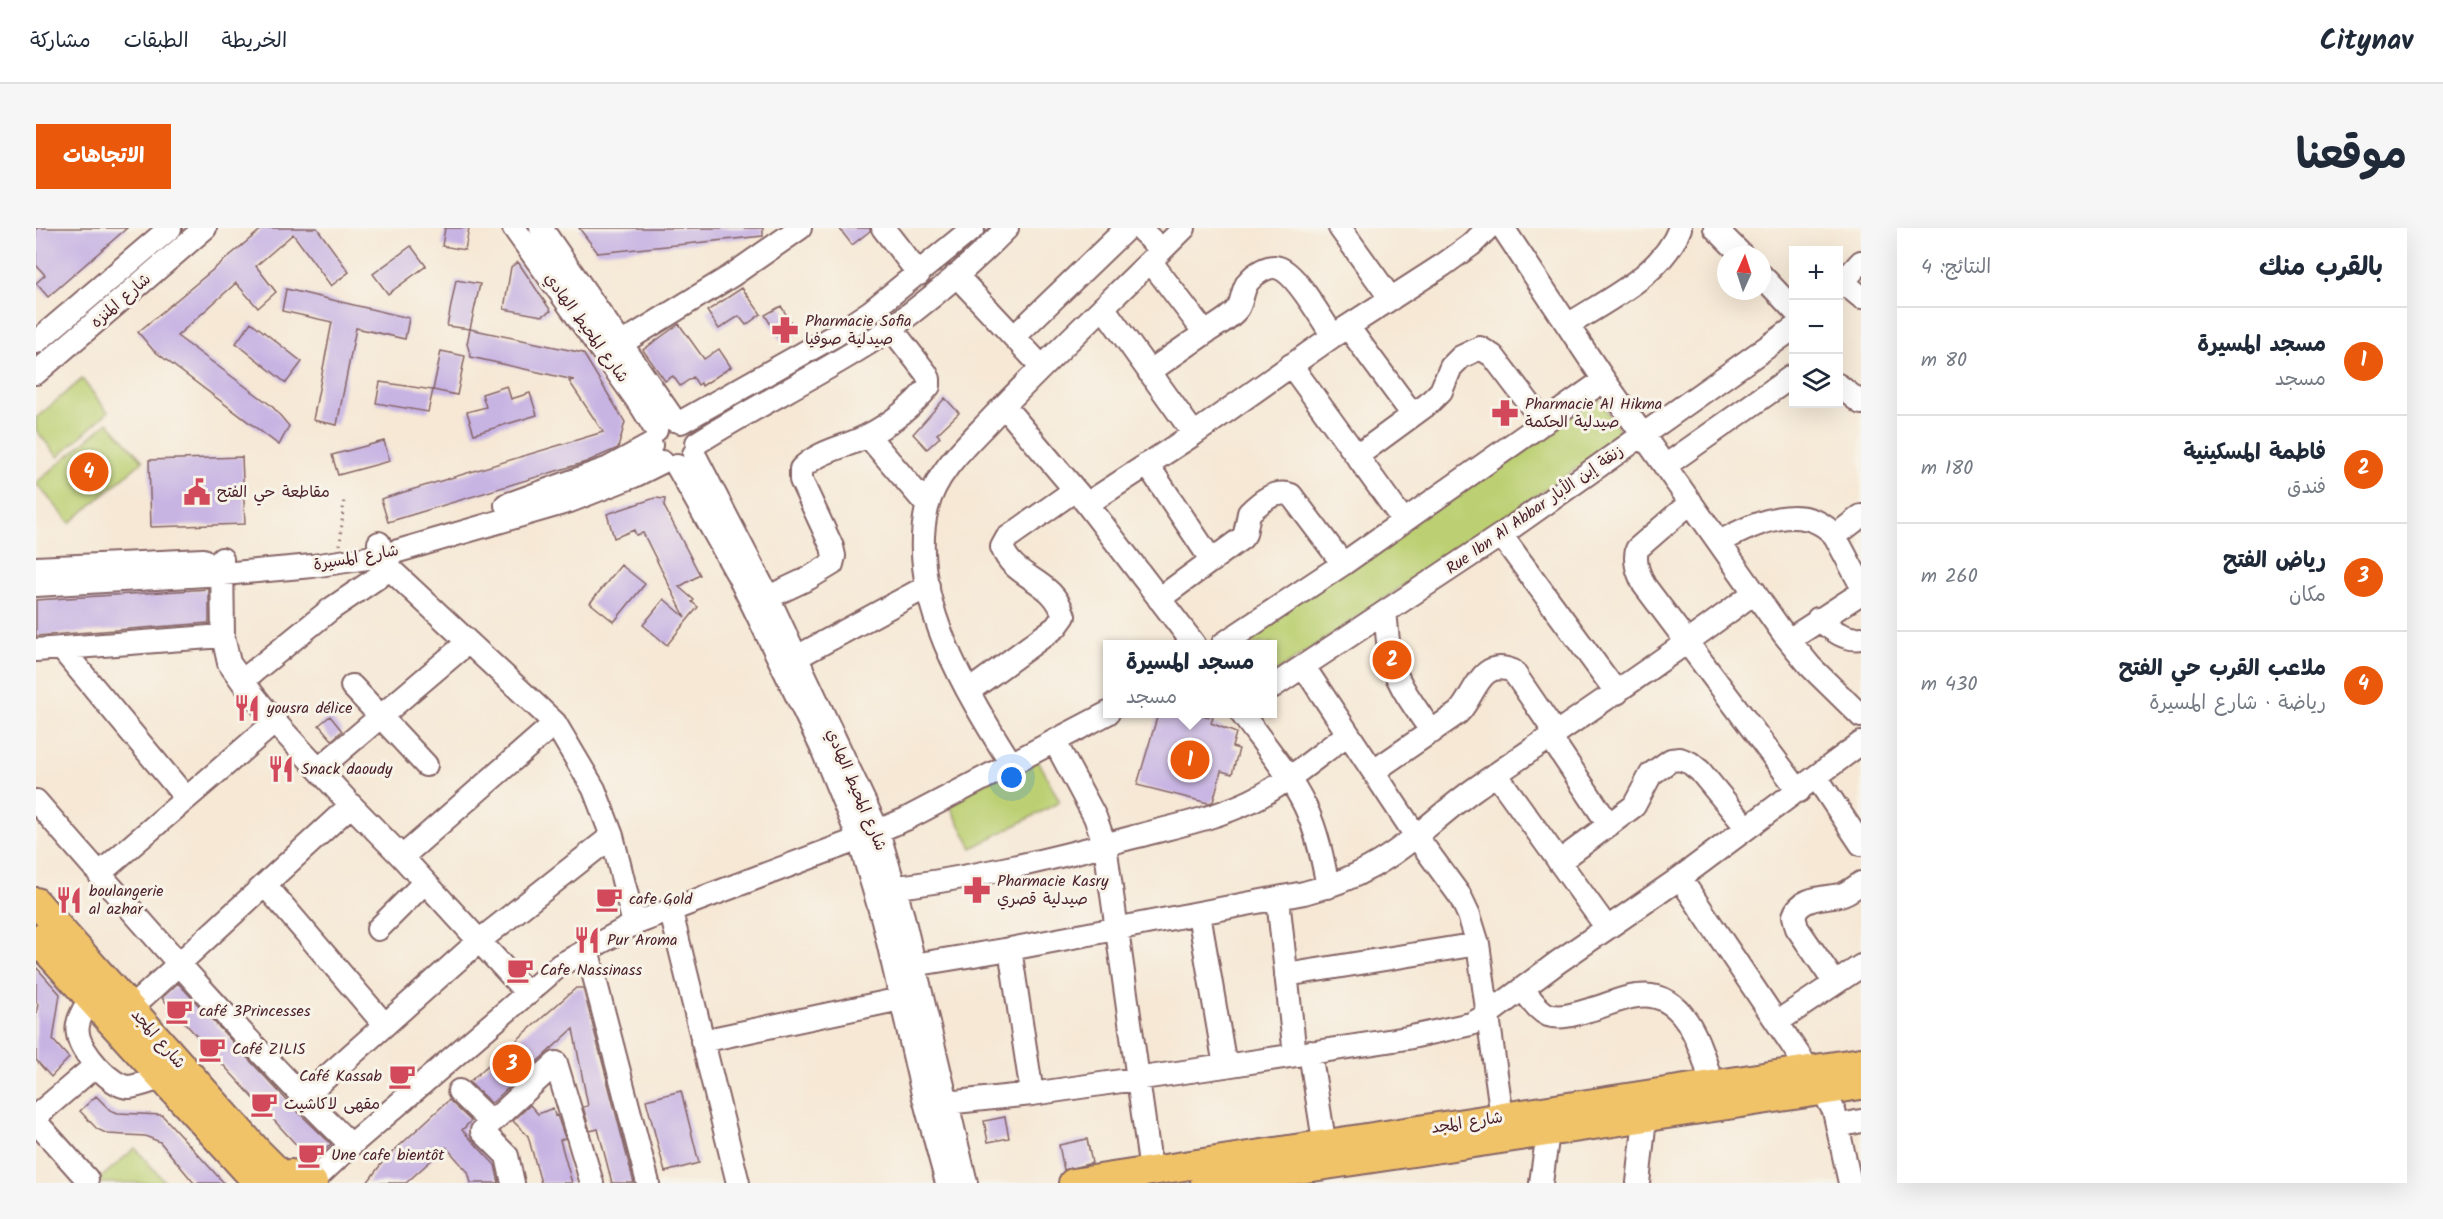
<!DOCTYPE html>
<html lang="ar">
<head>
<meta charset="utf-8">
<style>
  :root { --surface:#fff; --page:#f6f6f7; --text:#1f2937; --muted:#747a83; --line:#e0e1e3; --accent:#ea580c }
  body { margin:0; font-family:Kalam,"Playpen Sans Arabic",sans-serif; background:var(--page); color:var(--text); direction:rtl }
  .controls { position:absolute; right:18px; top:18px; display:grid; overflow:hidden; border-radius:0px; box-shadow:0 6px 24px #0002 }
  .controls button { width:54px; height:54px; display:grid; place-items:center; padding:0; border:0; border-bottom:2px solid var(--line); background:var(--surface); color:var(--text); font:30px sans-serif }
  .compass { position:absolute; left:1681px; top:18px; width:54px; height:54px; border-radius:50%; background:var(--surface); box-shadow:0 6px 24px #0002; rotate:3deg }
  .you { position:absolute; left:976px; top:550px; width:21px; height:21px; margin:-15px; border:4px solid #fff; border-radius:50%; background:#1a73e8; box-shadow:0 0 0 9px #1a73e833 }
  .badge { display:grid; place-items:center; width:39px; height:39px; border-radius:50%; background:var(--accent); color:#fff; font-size:20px; font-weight:700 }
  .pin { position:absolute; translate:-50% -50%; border:3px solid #fff; box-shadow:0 2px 6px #0006 }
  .popup { position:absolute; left:1067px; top:412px; width:174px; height:78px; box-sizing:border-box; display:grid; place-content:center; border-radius:0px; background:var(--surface); filter:drop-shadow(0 2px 4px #0005); font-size:20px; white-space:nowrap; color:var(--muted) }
  .popup b { font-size:22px; color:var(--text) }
  .popup::after { content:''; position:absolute; left:50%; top:100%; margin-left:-12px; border:12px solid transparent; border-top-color:var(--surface) }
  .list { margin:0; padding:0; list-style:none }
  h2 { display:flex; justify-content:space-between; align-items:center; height:78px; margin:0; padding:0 24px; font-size:26px }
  h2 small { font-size:20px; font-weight:400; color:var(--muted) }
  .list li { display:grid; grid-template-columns:39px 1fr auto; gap:18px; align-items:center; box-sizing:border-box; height:108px; padding:0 24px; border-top:2px solid var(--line) }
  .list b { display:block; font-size:22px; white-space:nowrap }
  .list p { margin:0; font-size:20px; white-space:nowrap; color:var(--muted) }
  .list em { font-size:20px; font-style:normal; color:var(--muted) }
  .icon { flex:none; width:33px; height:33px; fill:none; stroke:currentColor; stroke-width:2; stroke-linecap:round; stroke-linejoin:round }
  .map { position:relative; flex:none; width:1825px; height:955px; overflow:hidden; direction:ltr; border-radius:0px }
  header { display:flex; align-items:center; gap:36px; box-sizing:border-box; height:84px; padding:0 30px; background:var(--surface); border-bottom:2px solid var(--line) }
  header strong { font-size:28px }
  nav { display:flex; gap:33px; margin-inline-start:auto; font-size:21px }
  .intro { display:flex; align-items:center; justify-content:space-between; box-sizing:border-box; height:144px; padding:0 36px }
  h1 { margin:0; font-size:42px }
  .button { padding:15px 27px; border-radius:0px; background:var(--accent); color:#fff; font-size:21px; font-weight:700 }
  main { display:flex; gap:36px; padding:0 36px }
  aside { flex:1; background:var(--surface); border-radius:0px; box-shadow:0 6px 24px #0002 }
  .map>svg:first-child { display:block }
</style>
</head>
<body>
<header>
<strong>Citynav</strong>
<nav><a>الخريطة</a><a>الطبقات</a><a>مشاركة</a></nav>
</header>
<div class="intro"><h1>موقعنا</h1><a class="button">الاتجاهات</a></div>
<main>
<aside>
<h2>بالقرب منك<small>النتائج: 4</small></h2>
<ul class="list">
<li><span class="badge">1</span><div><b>مسجد المسيرة</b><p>مسجد</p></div><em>80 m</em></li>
<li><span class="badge">2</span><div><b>فاطمة المسكينية</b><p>فندق</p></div><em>180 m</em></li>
<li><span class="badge">3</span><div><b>رياض الفتح</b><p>مكان</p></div><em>260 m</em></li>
<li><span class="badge">4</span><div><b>ملاعب القرب حي الفتح</b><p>رياضة · شارع المسيرة</p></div><em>430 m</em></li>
</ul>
</aside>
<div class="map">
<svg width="1825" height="955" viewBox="0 0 1825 955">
  <rect width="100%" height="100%" fill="#f7f3e8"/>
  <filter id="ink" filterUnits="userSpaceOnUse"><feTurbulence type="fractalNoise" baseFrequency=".0167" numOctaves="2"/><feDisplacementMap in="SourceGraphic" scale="12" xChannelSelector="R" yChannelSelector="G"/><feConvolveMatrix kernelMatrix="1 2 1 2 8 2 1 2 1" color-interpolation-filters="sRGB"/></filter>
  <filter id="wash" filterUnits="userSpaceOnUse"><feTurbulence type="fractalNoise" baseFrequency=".008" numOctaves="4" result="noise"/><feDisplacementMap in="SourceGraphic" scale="24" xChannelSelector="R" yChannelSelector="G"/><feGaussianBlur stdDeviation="1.35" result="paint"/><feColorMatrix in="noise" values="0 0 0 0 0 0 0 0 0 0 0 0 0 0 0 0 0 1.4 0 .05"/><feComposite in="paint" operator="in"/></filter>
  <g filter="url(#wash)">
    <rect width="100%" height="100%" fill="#f6e8d5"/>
    <path fill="#bcd073" stroke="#83784f" stroke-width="1.5" d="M46,151L72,184L22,229L0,202V190Z
      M1561,168L1588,208L1237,446L1236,416H1195Z
      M72,194L107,233L34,295L0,255Z
      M1000,528L1024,574L936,620L912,574Z
      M99,920L130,955H59Z"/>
    <g id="blocks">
      <path fill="#c8b4e3" d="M0,0H91L12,69L0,55L9,47L0,37Z
        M227,0H281L313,44L295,58L257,6L220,38L240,64L222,80L200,55L141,108L236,178L253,198L243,217L117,122L102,104Z
        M409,0H433L429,22L406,18Z
        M543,0H727V8L562,25Z
        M803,0H834V3L816,17Z
        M375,18L390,38L352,66L337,46Z
        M482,34L515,83L506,88L468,81L475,39Z
        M420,52L444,56L434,101L411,98Z
        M706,60L725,86L710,97L703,88L683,101L671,83Z
        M250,61L373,90L369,111L320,100L301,197L277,192L296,94L246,83Z
        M745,78L760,103L744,112L729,87Z
        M215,94L266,134L250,155L200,115Z
        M643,96L668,131L683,121L695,139L666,158L665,155L662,157L657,149L644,158L637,148L629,153L607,122Z
        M434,101L547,125L589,194L582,220L550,234L352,294L345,271L567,204L533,153L538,152L435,129L431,116Z
        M405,123L429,128L421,167L397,162Z
        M344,154L397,162L392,184L340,175Z
        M471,158L475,171L494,165L501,187L438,206L431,184L450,179L446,166Z
        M909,170L923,185L901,206L904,209L891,221L877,206Z
        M348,213L354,233L302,247L296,227Z
        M206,229L209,296L115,299L113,232Z
        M619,270L629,271L628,278L664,347L643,359L658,372L656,374L662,379L631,417L607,397L628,371L649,389L607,305L600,307L598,302L578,310L571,286Z
        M585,337L609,356L578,394L554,375Z
        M173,361V395L0,408V372Z
        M1122,486H1161L1177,490L1175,495L1200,505L1196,519L1203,521L1196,546L1185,543L1177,574L1172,575L1101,557Z
        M294,488L306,503L296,512L283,497Z
        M0,739L24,766L17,812L33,830L15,849L0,832V786L2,776L0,774Z
        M142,755L257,879L295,916L276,934L126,770Z
        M540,760H547L598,955H576L562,901L554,903L547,879L552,878L537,801L458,873L455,875L433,854Z
        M645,863L663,935L629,944L610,872Z
        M60,868L74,882L82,885L126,887L188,955H158L124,914L109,908L72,906L61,901L44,883Z
        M413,872L435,893L426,902L459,937L463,955H435L432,944L410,919L370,955H331L348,932Z
        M494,877L502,886L517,880L519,888L521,887L529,910L524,912L536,955H505L492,908L477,893Z
        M969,889L973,910L952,914L948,893Z
        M1051,911L1056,935L1028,942L1023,917Z"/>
    </g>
  </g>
  <g filter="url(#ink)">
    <use href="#blocks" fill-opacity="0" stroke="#866566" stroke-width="1.5"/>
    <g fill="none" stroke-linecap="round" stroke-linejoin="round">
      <defs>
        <path id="minor" d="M478,0L606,179L620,202
          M505,0L638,192
          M847,0L883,46
          M1103,0L1126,22
          M1304,0L1355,71
          M1467,0L1568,152L1747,405L1774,438L1825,488
          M1679,0L1706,27
          M920,47L1006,139
          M1726,48L1758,82
          M1807,54L1825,69
          M1802,59L1825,34
          M1067,79L1158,206
          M1532,97C1572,71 1626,47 1644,0
          M1312,99L1377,187
          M1169,105C1179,98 1195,90 1202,80C1207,72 1206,62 1212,54C1218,46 1233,36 1243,40C1261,46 1286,92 1297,108
          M978,109L1091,0
          M0,114L134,0
          M573,123L695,48L764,0
          M1255,137L1367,292
          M1113,144L1169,105L1115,34
          M0,145L169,0
          M1802,157L1825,175
          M968,178L1051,276L1158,416
          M645,194L798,108L834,84L937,0
          M832,208L891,277
          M661,215C711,183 764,157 815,126C869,94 927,45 971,0
          M658,226L732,369L842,603L867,689L930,955
          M1321,228L1392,176L1405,163L1415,139L1425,129L1444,120L1457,128L1508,195
          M1111,236L1176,333
          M641,238L703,349L746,437L785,518L823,611L847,692L887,866L911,955
          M1629,238L1758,147
          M1655,274L1601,321C1598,335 1602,344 1608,357L1763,563
          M1051,276L1158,206L1297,108L1407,37L1435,17L1452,0
          M470,277L573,240L615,217
          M1825,288L1799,308L1825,357
          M1465,307L1581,465
          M1684,314C1718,295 1768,272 1799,308
          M343,315L345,328L354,341L519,495L558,561L576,608L598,696
          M186,331L187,408L193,435L206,453L239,494L315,577L366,629L492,766
          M0,340L167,332
          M0,357L187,346L276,338L345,328L534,273L598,248L626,234
          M1123,371L1206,310L1209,306L1213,285C1224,274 1239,261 1255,267L1307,336
          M718,376L773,350L796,336L798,328L796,319L765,252V241C781,223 811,219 831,208C854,196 877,178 893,158V151L890,145L855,100
          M1349,384C1351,398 1351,412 1354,426C1359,455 1380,480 1396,504
          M1782,391C1795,401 1809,413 1825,410
          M1753,412L1825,365
          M1187,416L1307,336L1568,152
          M25,420L150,570
          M0,422L187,408
          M748,436L892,358
          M1268,439L1380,608L1424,668L1433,687L1442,716L1466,889
          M206,453L295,381L354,341
          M316,458L390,537
          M1236,459L1465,307L1758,100
          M933,463L1020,399L1028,388C1017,350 978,352 966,319L971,310L1039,262
          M1206,486C1227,515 1253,545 1269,578C1281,603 1287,632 1292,659
          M1515,510L1573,597
          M1019,514L1059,589L1069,617L1115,943
          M976,537C931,466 870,367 891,280C900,243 933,215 957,189C1019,124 1085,63 1148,0
          M283,541L431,415
          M1338,543L1422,485C1439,469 1443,429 1477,443L1520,506
          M1460,546L1571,700
          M1781,550L1825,616
          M0,573C102,690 204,808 315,917
          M366,629L519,495
          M1523,634L1598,578L1615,546L1635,532L1644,531L1654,535L1664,543L1711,600
          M63,646L239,494
          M1644,650L1787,863L1798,883L1814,955
          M230,658L348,796
          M845,661C929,652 1012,632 1094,610C1135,599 1177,591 1215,573C1250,556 1281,528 1312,506
          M1242,671L1259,827
          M635,684L702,955
          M1163,686L1189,838
          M342,701L388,655
          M551,721L612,955
          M974,721L996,866
          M859,740L974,721L1268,665C1292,659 1314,651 1335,639C1374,618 1404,585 1440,560C1534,495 1628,433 1719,364
          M1250,747L1442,716
          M1799,755L1761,700L1758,688C1764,669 1788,670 1804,667C1812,665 1818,660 1825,655
          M1486,761C1494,769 1501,782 1512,787C1525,791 1540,786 1553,782C1569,778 1584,770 1601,768C1650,761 1665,820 1676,857
          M53,771C48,782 39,794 42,806C44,823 75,859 93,859C103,858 115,853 125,850
          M95,780L315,577
          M1741,794L1825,738
          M666,813L879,768
          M1274,824L1291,932
          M423,863L455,894
          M267,870L443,713L576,608
          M910,875L996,866L1189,838L1371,810L1435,796L1451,787L1522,734L1644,650L1825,515
          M0,888L60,837
          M0,894L51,951
          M1802,898L1825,893
          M276,954L315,917L524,737L598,696L823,611L870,591L1072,485
          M477,955L471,928L446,903L520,835L556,955
          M1505,955L1512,904
          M1602,955L1609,890"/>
        <path id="major" d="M0,674L222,924L245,947
          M0,711L222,955
          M234,955C247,942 263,944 277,955
          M1037,955L1825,834
          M1169,955L1825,857"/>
      </defs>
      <use href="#minor" stroke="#866566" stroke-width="26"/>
      <use href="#major" stroke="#866566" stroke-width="32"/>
      <path stroke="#866566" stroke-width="3" stroke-dasharray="1.5 4.5" stroke-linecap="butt" d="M304,317L308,271"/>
      <use href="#minor" stroke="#fff" stroke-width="22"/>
      <use href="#major" stroke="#f1c369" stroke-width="28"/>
    </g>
  </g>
  <defs>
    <symbol id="pharmacy-bare" viewBox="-9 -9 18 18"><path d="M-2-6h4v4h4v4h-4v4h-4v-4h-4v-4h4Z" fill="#d1495b" stroke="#f7f3e8" stroke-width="2.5" paint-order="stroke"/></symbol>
    <symbol id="civic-bare" viewBox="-9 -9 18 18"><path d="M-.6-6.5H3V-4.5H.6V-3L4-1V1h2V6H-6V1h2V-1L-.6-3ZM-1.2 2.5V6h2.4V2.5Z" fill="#d1495b" stroke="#f7f3e8" stroke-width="2.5" paint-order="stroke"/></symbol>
    <symbol id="restaurant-bare" viewBox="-9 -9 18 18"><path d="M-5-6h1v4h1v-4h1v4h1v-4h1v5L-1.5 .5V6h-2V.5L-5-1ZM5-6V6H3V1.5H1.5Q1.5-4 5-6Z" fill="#d1495b" stroke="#f7f3e8" stroke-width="2.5" paint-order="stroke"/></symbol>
    <symbol id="cafe-bare" viewBox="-9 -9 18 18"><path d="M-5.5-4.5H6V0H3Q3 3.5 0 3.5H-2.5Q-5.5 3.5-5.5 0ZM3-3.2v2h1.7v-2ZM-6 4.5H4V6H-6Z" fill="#d1495b" stroke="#f7f3e8" stroke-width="2.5" paint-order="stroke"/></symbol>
  </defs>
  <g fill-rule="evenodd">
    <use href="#pharmacy-bare" x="730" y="83" width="38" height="38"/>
    <use href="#pharmacy-bare" x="1450" y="166" width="38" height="38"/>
    <use href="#civic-bare" x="142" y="245" width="38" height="38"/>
    <use href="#restaurant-bare" x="192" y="461" width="38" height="38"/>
    <use href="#restaurant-bare" x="226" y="522" width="38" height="38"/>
    <use href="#pharmacy-bare" x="922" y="643" width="38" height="38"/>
    <use href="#cafe-bare" x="554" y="652" width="38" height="38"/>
    <use href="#restaurant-bare" x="14" y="653" width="38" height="38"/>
    <use href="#restaurant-bare" x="532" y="693" width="38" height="38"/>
    <use href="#cafe-bare" x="465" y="723" width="38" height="38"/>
    <use href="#cafe-bare" x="124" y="764" width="38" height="38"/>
    <use href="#cafe-bare" x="157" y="802" width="38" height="38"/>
    <use href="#cafe-bare" x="347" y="829" width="38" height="38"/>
    <use href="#cafe-bare" x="209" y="857" width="38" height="38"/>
    <use href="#cafe-bare" x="256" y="908" width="38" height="38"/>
  </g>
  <g text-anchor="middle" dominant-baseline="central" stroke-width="6" stroke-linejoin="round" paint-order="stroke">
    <g font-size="16" fill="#4a1f2b" stroke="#f7f3e8">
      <text transform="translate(85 73) rotate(-41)">شارع المنزه</text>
      <text transform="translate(550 100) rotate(54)">شارع المحيط الهادي</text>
      <text transform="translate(1499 282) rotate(-35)">Rue Ibn Al Abbar زنقة إبن الأبار</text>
      <text transform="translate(320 330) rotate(-10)">شارع المسيرة</text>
      <text transform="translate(820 562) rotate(67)">شارع المحيط الهادي</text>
      <text transform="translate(122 811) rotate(49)">شارع المجد</text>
      <text transform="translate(1431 895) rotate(-9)">شارع المجد</text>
    </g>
    <g font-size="16" fill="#4a1f2b" stroke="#f7f3e8" text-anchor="start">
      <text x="769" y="93">Pharmacie Sofia<tspan x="769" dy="18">صيدلية صوفيا</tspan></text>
      <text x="1489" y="176">Pharmacie Al Hikma<tspan x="1489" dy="18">صيدلية الحكمة</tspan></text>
      <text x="181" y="264">مقاطعة حي الفتح</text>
      <text x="231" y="480">yousra délice</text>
      <text x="265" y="541">Snack daoudy</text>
      <text x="961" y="653">Pharmacie Kasry<tspan x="961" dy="18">صيدلية قصري</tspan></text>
      <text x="53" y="663">boulangerie<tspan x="53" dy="18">al azhar</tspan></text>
      <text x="593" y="671">cafe Gold</text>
      <text x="571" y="712">Pur Aroma</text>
      <text x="504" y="742">Cafe Nassinass</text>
      <text x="163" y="783">café 3Princesses</text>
      <text x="196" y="821">Café ZILIS</text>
      <text x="346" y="848" text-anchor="end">Café Kassab</text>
      <text x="248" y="876">مقهى لاكاشيت</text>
      <text x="295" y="927">Une cafe bientôt</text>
    </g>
  </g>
</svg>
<div class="controls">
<button>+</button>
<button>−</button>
<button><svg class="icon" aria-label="layers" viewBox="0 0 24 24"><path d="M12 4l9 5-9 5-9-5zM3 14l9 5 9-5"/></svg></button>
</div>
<svg class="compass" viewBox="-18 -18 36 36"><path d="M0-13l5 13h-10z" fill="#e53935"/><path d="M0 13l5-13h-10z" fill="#747a83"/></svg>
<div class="you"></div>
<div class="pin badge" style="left:1154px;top:532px">1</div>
<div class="popup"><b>مسجد المسيرة</b>مسجد</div>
<div class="pin badge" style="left:1356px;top:432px">2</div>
<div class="pin badge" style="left:476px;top:836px">3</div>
<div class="pin badge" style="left:53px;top:244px">4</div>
</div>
</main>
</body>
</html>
